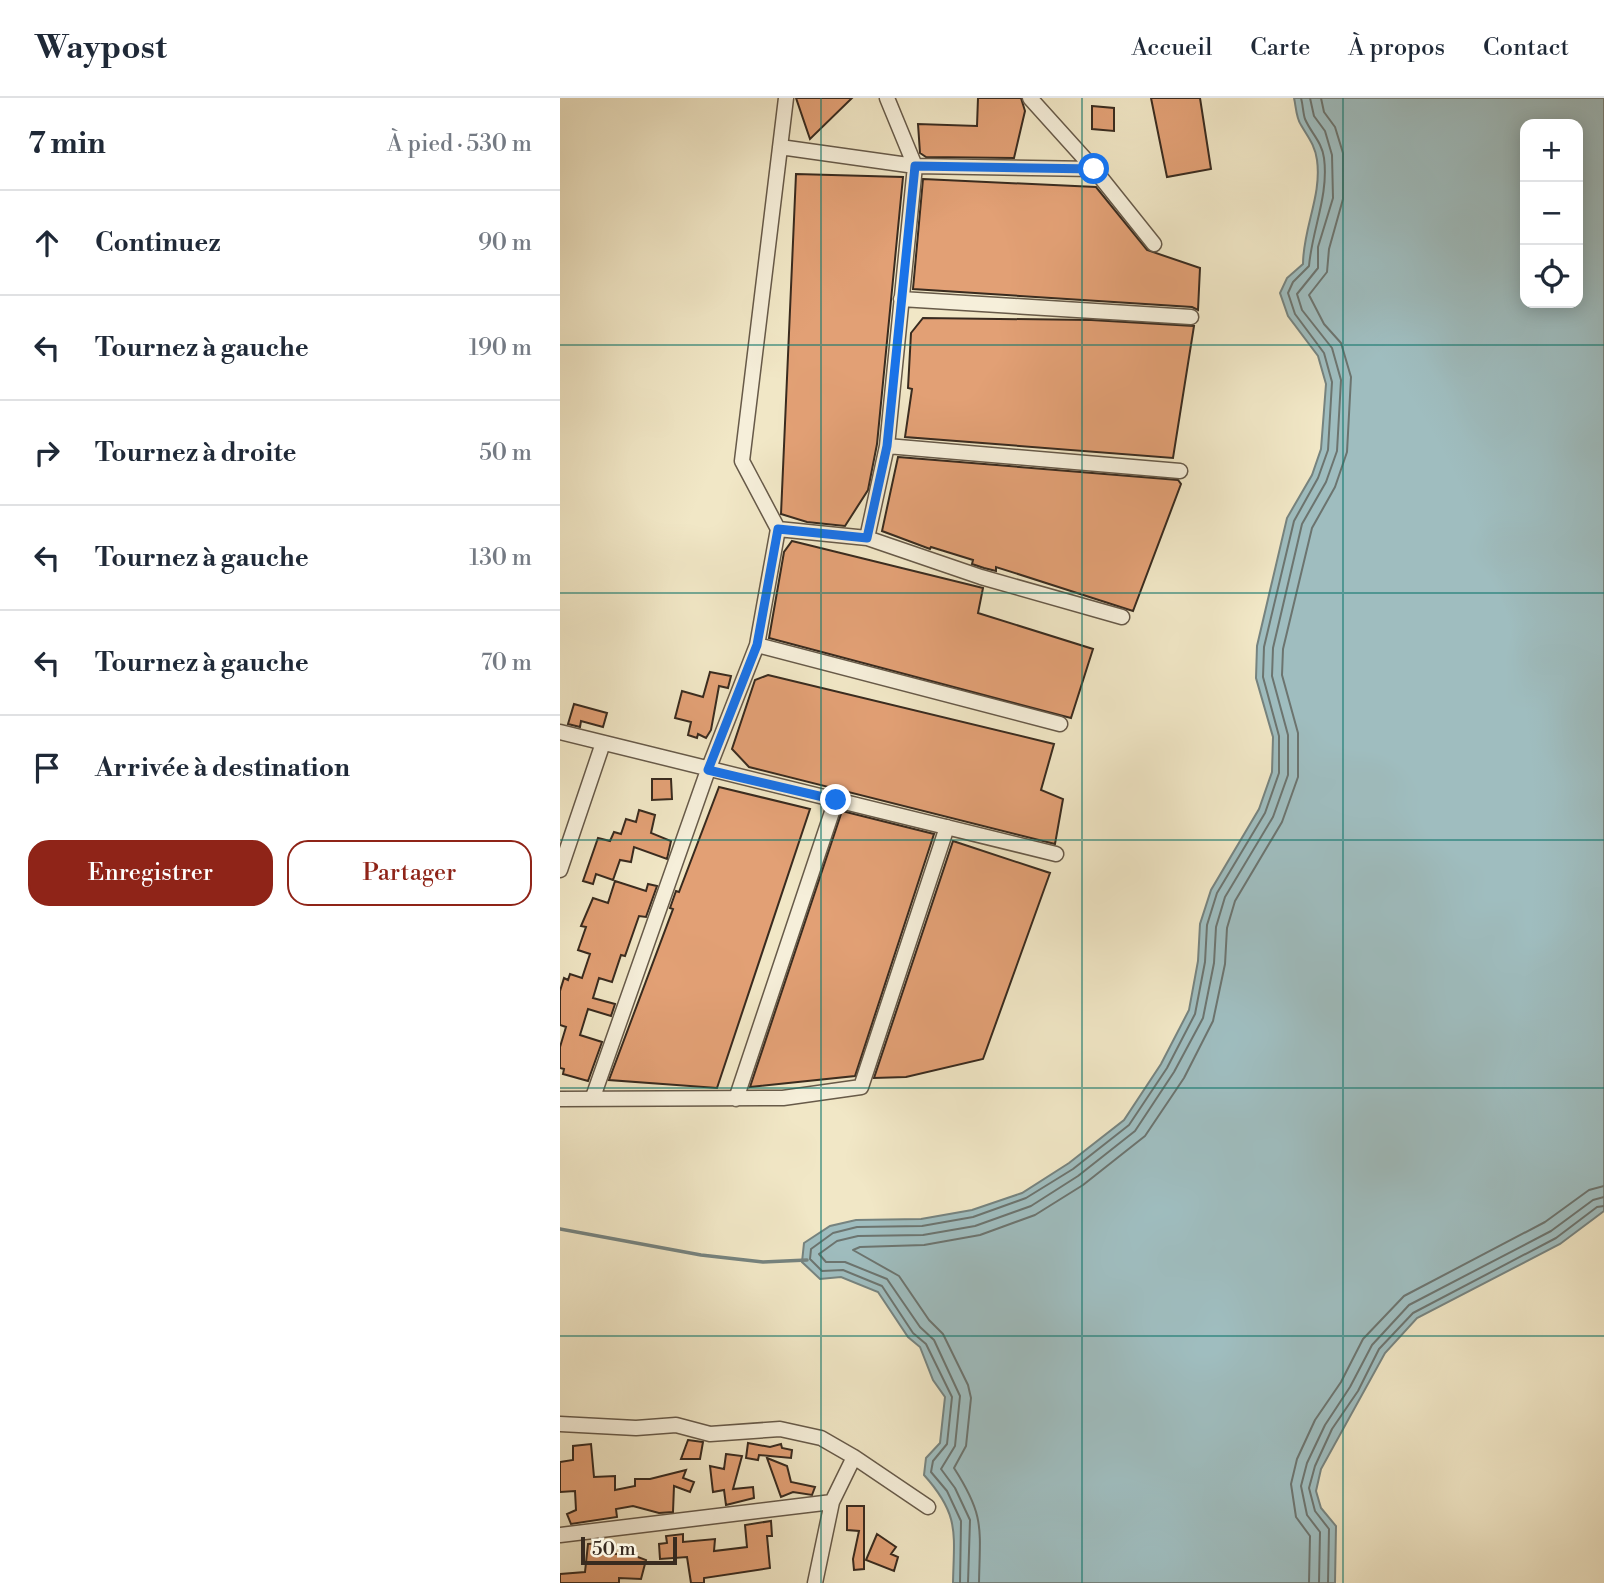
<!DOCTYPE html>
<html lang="fr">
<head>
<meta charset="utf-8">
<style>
  :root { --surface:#fff; --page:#f2f2f3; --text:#1f2937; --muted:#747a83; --line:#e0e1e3; --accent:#8f2418 }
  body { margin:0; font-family:"Libre Bodoni",serif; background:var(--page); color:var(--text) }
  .controls { position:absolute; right:21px; top:21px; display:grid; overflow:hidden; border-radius:14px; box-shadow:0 4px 18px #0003 }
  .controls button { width:63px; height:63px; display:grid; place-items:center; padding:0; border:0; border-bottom:2px solid var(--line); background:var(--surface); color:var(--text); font:35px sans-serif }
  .scale { position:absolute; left:21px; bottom:18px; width:96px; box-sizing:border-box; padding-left:7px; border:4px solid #392b1f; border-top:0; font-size:19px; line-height:24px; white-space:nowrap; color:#392b1f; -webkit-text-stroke:5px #f6efda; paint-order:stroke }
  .stop { position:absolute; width:21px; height:21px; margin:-16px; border:5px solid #1a73e8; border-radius:50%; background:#fff }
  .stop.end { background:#1a73e8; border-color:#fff; box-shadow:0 2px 7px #0008 }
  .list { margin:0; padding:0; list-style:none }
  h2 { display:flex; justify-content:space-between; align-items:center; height:91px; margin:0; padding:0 28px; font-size:30px }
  h2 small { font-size:23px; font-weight:400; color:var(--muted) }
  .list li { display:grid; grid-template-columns:46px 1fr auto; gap:21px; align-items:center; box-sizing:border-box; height:105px; padding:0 28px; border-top:2px solid var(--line) }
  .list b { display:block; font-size:26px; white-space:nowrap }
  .list em { font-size:23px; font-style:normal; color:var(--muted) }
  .actions { display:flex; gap:14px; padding:21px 28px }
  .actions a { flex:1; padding:16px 0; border:2px solid var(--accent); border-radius:21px; text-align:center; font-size:24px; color:var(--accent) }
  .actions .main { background:var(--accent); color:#fff }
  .icon { flex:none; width:38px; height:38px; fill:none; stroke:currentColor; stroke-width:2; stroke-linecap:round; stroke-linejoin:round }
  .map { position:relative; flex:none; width:1044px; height:1485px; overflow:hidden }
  header { display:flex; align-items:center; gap:42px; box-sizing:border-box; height:98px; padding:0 35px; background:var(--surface); border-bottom:2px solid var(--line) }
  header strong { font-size:33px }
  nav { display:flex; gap:38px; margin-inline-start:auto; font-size:24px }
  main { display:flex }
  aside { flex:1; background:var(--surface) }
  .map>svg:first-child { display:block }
</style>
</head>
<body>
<header>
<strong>Waypost</strong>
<nav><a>Accueil</a><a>Carte</a><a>À propos</a><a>Contact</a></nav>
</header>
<main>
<aside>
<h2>7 min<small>À pied · 530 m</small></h2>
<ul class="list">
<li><svg class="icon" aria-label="ahead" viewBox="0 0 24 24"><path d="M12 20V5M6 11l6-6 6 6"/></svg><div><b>Continuez</b></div><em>90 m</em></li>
<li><svg class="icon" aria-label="left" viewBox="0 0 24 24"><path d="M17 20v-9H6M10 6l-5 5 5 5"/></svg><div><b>Tournez à gauche</b></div><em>190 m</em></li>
<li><svg class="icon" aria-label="right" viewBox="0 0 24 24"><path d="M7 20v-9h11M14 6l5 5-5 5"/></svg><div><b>Tournez à droite</b></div><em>50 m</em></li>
<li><svg class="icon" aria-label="left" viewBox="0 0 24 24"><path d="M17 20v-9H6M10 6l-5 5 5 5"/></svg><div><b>Tournez à gauche</b></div><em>130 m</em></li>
<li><svg class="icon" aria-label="left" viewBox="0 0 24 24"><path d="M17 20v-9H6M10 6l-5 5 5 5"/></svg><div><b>Tournez à gauche</b></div><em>70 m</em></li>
<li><svg class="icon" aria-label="arrive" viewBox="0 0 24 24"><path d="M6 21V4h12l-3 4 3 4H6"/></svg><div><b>Arrivée à destination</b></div></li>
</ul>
<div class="actions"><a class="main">Enregistrer</a><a>Partager</a></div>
</aside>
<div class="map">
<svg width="1044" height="1485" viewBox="0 0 1044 1485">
  <rect width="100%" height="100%" fill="#f1e7c6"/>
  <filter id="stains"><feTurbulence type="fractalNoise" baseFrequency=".00286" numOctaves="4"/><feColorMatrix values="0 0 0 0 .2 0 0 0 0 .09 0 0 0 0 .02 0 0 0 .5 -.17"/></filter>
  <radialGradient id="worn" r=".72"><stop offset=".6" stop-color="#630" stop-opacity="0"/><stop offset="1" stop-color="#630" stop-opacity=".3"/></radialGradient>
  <path fill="#9fbdbf" stroke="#76837f" stroke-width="2" fill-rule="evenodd" d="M734,0H1044V1113L1000,1146L857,1220L825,1255L761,1371L756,1393L761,1410L776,1428L775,1485H393C394,1435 400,1417 364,1377L366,1360L380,1345L385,1299L373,1282L360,1249L348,1239L318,1194L281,1179L260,1181L242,1164L244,1145L270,1128L296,1122L361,1121L412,1112L462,1095L509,1065L564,1022L601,966L629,912L638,863L640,826L651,792L699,711L712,674L713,639L696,580L697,548L727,420L752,377L761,351L766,286L758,258L728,218L720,195L727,180L743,166C743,130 762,98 757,62C755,47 748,39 741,27C736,20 736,8 734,0ZM965,26H1018V205H965Z"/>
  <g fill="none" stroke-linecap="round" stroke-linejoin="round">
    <path stroke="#6c746f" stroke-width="2" d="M400,1485L401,1423L387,1393L371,1374L373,1363L387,1346L392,1299L366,1246L353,1235L322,1188L283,1172L262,1173L250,1161L251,1151L273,1135L297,1129L362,1128L413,1119L466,1100L513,1071L569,1027L607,970L635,916L645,864L647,827L657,795L705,715L719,675V638L703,579L704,549L734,423L758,380L768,352L772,284L764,255L735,216L728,195L733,184L749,168C752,132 769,97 764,60C762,44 751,35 745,21C743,15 743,7 741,0
      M408,1485L410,1422L395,1390L381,1371L395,1348L400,1298L374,1242L360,1229L327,1181L285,1164H266L259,1156L277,1143L298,1138L363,1137L415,1128L471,1108L518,1078L575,1033L614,974L643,920L654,865L656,829L665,799L713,719L728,677V637L712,578L713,550L742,426L766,384L777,353L781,282L772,250L742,212L737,196L758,170V149L773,100L772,57L765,33L754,18L750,0
      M419,1485C420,1430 425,1418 394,1370L406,1348L411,1300L408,1287L383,1236L369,1222L339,1178L293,1152L300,1149L364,1147L420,1137L475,1117L523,1087L585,1038L624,980L653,923L665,866L667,830L675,803L722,724L738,679V635L722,577L723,551L752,430L775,389L787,354L791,279L781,245L764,226L749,197L767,174L769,151L783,101V55L775,29L764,14L761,0
      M749,1485L750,1438L736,1419L731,1386L737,1361L755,1322L781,1284L803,1241L844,1198L985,1124L1029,1092L1044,1088
      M759,1485L760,1434L747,1417L741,1388L747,1365L765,1327L790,1289L812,1247L849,1207L991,1133L1033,1102L1044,1099
      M768,1485L769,1431L755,1413L749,1390L755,1368L772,1331L798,1293L819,1251L853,1215L996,1140L1037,1109L1044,1108"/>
    <path stroke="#76837f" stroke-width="3.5" d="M0,1131L141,1157L203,1164L247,1162"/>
  </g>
  <path fill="#e2a075" stroke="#392b1f" stroke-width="2" d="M236,0H292L250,41Z
    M418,0H461L465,13L454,60L366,59L360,55L358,26L417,28Z
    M591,0H640L651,71L607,79Z
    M532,8L554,10V33L532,31Z
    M236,76L343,79L317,346L308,392L285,428L247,424L221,416Z
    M363,81L536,89L587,152L640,170L638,212L632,209L353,191Z
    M363,220L531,222L634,228L613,360L345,339L352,291L348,290L351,235Z
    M338,359L618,382L621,386L573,513L436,469V473L424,470L412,466L413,462L371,449L370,451L322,433Z
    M232,443L423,490L418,515L533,551L511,620L209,540L224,454Z
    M150,574L171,578L168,590L159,588L151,632L146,640L138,636L137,640L128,637L131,624L115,620L122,593L143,599Z
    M208,577L494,646L481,692L503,701L495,746L189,669L172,651L195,582Z
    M14,606L47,615L43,629L21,623L20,629L8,626Z
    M92,681H111L112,701L92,702Z
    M159,689L250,711L157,990L49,982L113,811L110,810L116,793L119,794Z
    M79,712L95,717L91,735L111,743L107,761L74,749L71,764L60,762L53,782L36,776L33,786L23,783L38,740L50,743L54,734L61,736L66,721L76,724Z
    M282,713L374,736L295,978L190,989Z
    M393,743L490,775L423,961L346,979L314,980Z
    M55,783L86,793L88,786L97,788L86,819L79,818L65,858L61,857L52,884L39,880L33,900L55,906L51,918L28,911L20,937L42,944L28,983L3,976L4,971L0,970V949L6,929L0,927V893L4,880L8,882L10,876L22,880L30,856L18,852L26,829L21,828L33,800L48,805Z
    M128,1342L143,1344L140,1361H121Z
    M188,1345L210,1349L221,1346L222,1350L232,1352L231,1360L199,1357L198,1362L186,1360Z
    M31,1346L34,1379L55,1378V1392L75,1388V1381H90L126,1372L123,1380L134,1384L130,1394L114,1388L113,1414L99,1415L73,1408L56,1411L57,1419L11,1426L7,1416L16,1412L15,1393L0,1394V1364L13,1362V1348Z
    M166,1356L182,1358L173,1391L193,1389L194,1400L166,1407L164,1392L153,1394L150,1368L164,1371Z
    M207,1360L227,1368L231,1384L255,1389L252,1397L233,1394L221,1399Z
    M287,1408H304V1471L294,1472L293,1461L299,1433L287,1432Z
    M211,1423L212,1438H207L210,1470L144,1480V1485H131L127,1459L100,1461L99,1446L107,1445L106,1438L123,1436V1444L155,1441L154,1453L187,1449L185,1427Z
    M317,1436L336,1449L331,1456L338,1459L334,1473L306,1462Z
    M46,1445V1456H70L86,1462L81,1481L59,1480V1485H0V1476L25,1474L28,1446Z"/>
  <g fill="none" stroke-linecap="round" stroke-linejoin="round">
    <defs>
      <path id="minor" d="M470,0L534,71L594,146
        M220,49L355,68L534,71
        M341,201L631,219
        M327,348L620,373
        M218,431L307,440L421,479L562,519
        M307,440L327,348L355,68L327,0
        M197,547L500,626
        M0,634L496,756
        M0,772L43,645
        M33,999L148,672L197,547L218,431L182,363L226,0
        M0,1001L223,1000L301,989L387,729
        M176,1001L276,702
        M0,1326L76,1330L116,1327L150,1336L220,1331L261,1340L294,1359L368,1409
        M0,1437L272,1404
        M255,1485L272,1404L294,1359"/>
    </defs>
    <use href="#minor" stroke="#675a49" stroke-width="17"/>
    <use href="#minor" stroke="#f6efda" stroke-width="14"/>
  </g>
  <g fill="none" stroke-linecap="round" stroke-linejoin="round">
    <path stroke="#1a73e8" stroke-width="9" d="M276,702L148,672L197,547L218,431L307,440L327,348L355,68L534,71"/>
  </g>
  <path fill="none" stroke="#0f766e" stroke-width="2" stroke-opacity="0.55" d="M261,0V1485M522,0V1485M783,0V1485M0,247H1044M0,495H1044M0,742H1044M0,990H1044M0,1238H1044"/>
  <rect width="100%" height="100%" filter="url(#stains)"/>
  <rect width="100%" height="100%" fill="url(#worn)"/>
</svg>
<div class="controls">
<button>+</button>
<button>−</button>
<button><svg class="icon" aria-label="locate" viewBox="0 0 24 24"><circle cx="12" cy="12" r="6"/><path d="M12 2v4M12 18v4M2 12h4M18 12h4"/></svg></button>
</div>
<div class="scale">50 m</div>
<div class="stop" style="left:534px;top:71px"></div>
<div class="stop end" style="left:276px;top:702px"></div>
</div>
</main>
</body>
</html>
